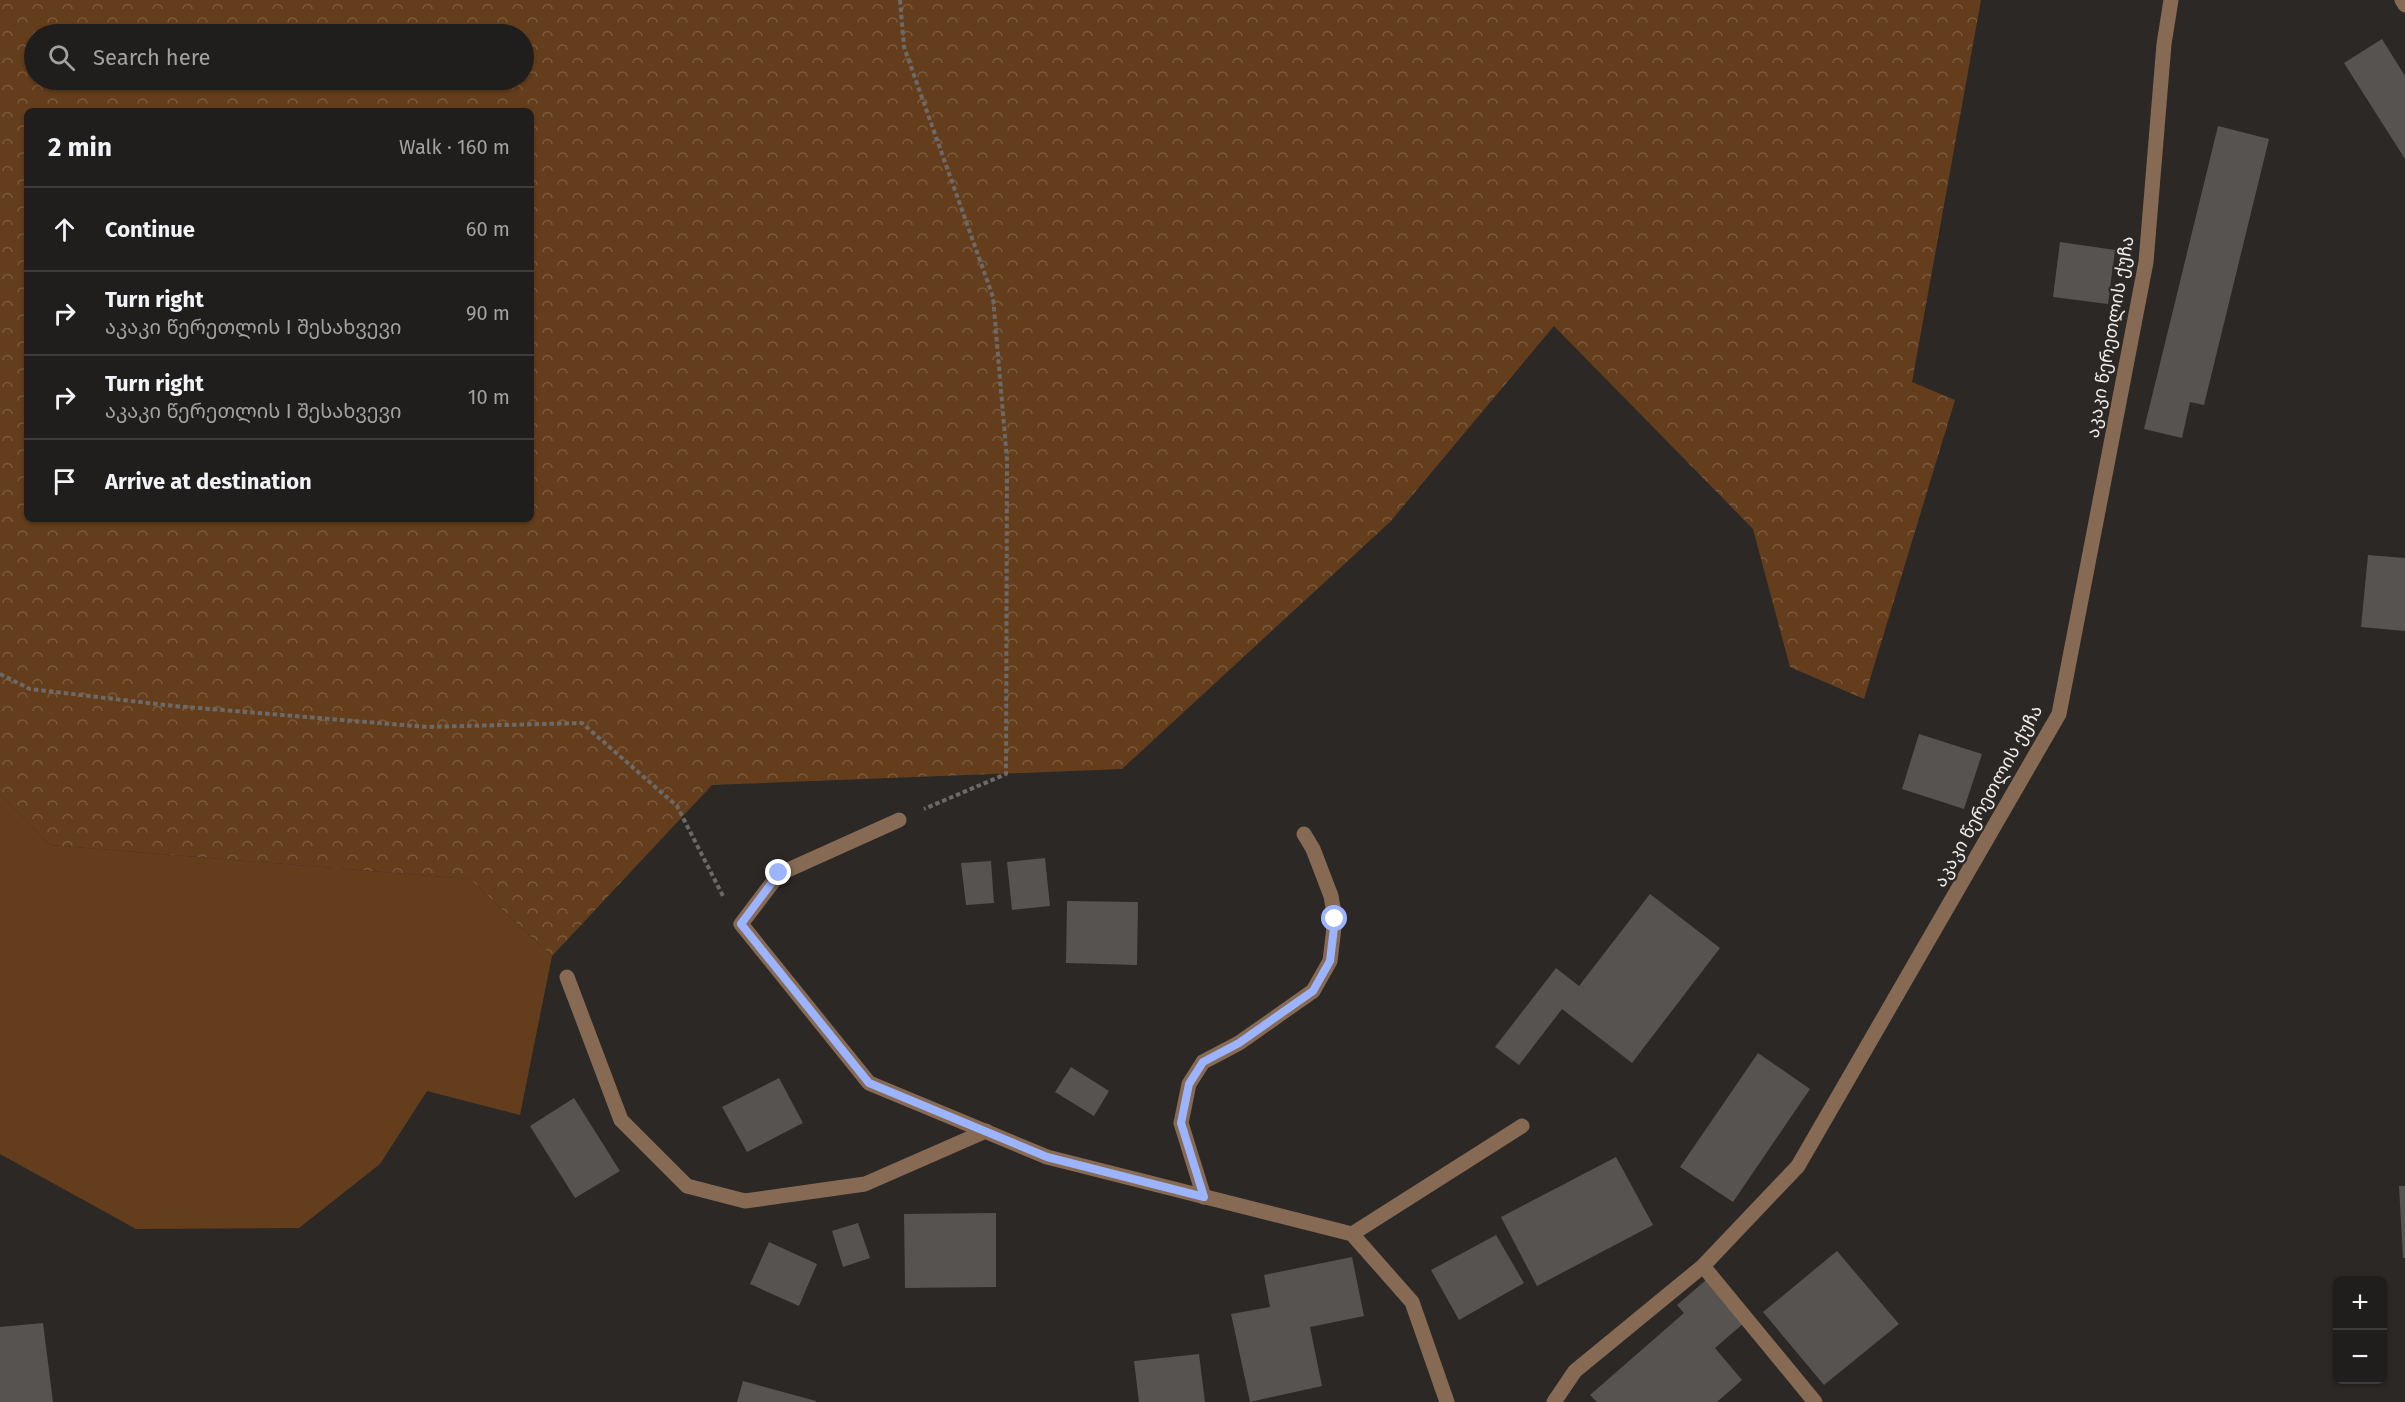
<!DOCTYPE html>
<html lang="en">
<head>
<meta charset="utf-8">
<style>
  :root { --surface:#201e1c; --page:#282725; --text:#f1f3f6; --muted:#a2a2a3; --line:#3d3c3b }
  body { margin:0; font-family:"Fira Sans","Noto Sans Georgian",sans-serif; background:var(--page); color:var(--text) }
  .controls { position:absolute; right:18px; bottom:18px; display:grid; overflow:hidden; border-radius:9px; box-shadow:0 2px 4px #0004 }
  .controls button { width:54px; height:54px; display:grid; place-items:center; padding:0; border:0; border-bottom:2px solid var(--line); background:var(--surface); color:var(--text); font:30px sans-serif }
  .stop { position:absolute; width:18px; height:18px; margin:-14px; border:4px solid #9cb4fd; border-radius:50%; background:#fff }
  .stop.end { background:#9cb4fd; border-color:#fff; box-shadow:0 2px 6px #0008 }
  .list { margin:0; padding:0; list-style:none }
  h2 { display:flex; justify-content:space-between; align-items:center; height:78px; margin:0; padding:0 24px; font-size:26px }
  h2 small { font-size:20px; font-weight:400; color:var(--muted) }
  .list li { display:grid; grid-template-columns:39px 1fr auto; gap:18px; align-items:center; box-sizing:border-box; height:84px; padding:0 24px; border-top:2px solid var(--line) }
  .list b { display:block; font-size:22px; white-space:nowrap }
  .list p { margin:0; font-size:20px; white-space:nowrap; color:var(--muted) }
  .list em { font-size:20px; font-style:normal; color:var(--muted) }
  .icon { flex:none; width:33px; height:33px; fill:none; stroke:currentColor; stroke-width:2; stroke-linecap:round; stroke-linejoin:round }
  .map { position:relative; flex:none; width:2405px; height:1402px; overflow:hidden }
  .search { position:absolute; background:var(--surface); box-shadow:0 2px 4px #0004; left:24px; top:24px; width:510px; height:66px; display:flex; align-items:center; gap:15px; box-sizing:border-box; padding:0 21px; border-radius:33px; color:var(--muted); font-size:22px }
  .panel { position:absolute; background:var(--surface); box-shadow:0 2px 4px #0004; left:24px; top:108px; width:510px; height:414px; border-radius:9px }
  .map>svg:first-child { display:block }
</style>
</head>
<body>
<div class="map">
<svg width="2405" height="1402" viewBox="0 0 2405 1402">
  <defs>
    <pattern id="forest-crowns" width="20" height="18" patternUnits="userSpaceOnUse" patternTransform="scale(1.5)"><rect width="20" height="18" fill="#643e1c"/><path d="M2 6a3 3 0 1 1 6 0M12 15a3 3 0 1 1 6 0" fill="none" stroke="#7a5a3d"/></pattern>
  </defs>
  <rect width="100%" height="100%" fill="#2b2826"/>
  <path fill="#643e1c" d="M0,794L50,845L470,879L552,956L520,1115L427,1091L380,1164L299,1228L136,1229L0,1154Z"/>
  <path fill="url(#forest-crowns)" fill-rule="evenodd" d="M0,0H1981L1912,382L1955,400L1864,699L1790,667L1753,529L1554,326L1390,522L1122,769L712,785L552,956L470,879L50,845L0,794ZM34,34H524V80H34ZM27,111H531V519H27Z"/>
  <path fill="#565351" d="M2382,39L2405,76V159L2344,63Z
    M2218,126L2269,139L2204,405L2190,402L2182,438L2144,429Z
    M2060,242L2115,250L2108,304L2053,297Z
    M2368,555L2405,558V631L2361,627Z
    M1919,734L1982,754L1964,809L1902,789Z
    M1045,858L1050,906L1012,910L1007,862Z
    M991,861L994,903L966,905L961,863Z
    M1650,894L1720,948L1632,1063L1562,1009L1519,1065L1495,1047L1556,968L1579,986Z
    M1067,901L1138,902L1137,965L1066,963Z
    M1758,1053L1810,1089L1733,1202L1680,1167Z
    M1071,1067L1109,1091L1094,1116L1055,1092Z
    M779,1078L803,1123L747,1152L722,1107Z
    M574,1098L620,1171L575,1198L530,1126Z
    M1616,1157L1653,1225L1537,1286L1501,1217Z
    M2399,1186H2405V1258H2403Z
    M996,1213V1287L905,1288L904,1214Z
    M858,1223L870,1258L843,1267L832,1231Z
    M1496,1235L1524,1283L1459,1320L1431,1270Z
    M769,1242L817,1264L799,1306L750,1284Z
    M1837,1251L1899,1324L1824,1385L1763,1312Z
    M1352,1257L1364,1316L1310,1327L1322,1386L1250,1402L1231,1314L1270,1307L1264,1275Z
    M1706,1280L1744,1323L1715,1348L1742,1380L1717,1402H1597L1590,1395L1684,1313L1677,1305Z
    M43,1323L53,1402H0V1327Z
    M1199,1354L1205,1402H1139L1134,1361Z
    M743,1381L816,1401V1402H737Z"/>
  <g fill="none" stroke-linecap="round" stroke-linejoin="round">
    <path stroke="#6c6967" stroke-width="4" stroke-dasharray="4.5 3" stroke-linecap="butt" d="M900,0L904,47L993,297L1007,460L1006,774L924,809
      M0,674L30,689L174,706L427,727L582,723L677,806L724,898"/>
    <path stroke="#876a53" stroke-width="15" d="M567,977L621,1120L687,1186L745,1201L865,1184L986,1131
      M1204,1197L1181,1123L1189,1084L1203,1062L1239,1043L1313,991L1330,961L1335,919L1331,896L1313,849L1304,834
      M1352,1234L1522,1126
      M1703,1266L1815,1402"/>
    <path stroke="#876a53" stroke-width="15" d="M2402,0L2405,5
      M899,820L779,874L741,924L869,1083L1047,1157L1352,1234L1412,1302L1447,1402
      M1554,1402L1575,1371L1703,1266L1798,1166L2059,714L2146,262L2164,44L2171,0"/>
  </g>
  <g fill="none" stroke-linecap="round" stroke-linejoin="round">
    <path stroke="#9cb4fd" stroke-width="8" d="M779,873L741,924L869,1083L1047,1157L1204,1197L1181,1123L1189,1084L1203,1062L1239,1043L1313,991L1330,961L1335,919"/>
  </g>
  <g text-anchor="middle" dominant-baseline="central" stroke-width="4.5" stroke-linejoin="round" paint-order="stroke">
    <g font-size="18" fill="#f0eeed" stroke="#2b2826">
      <text transform="translate(2110 337) rotate(-80)">აკაკი წერეთლის ქუჩა</text>
      <text transform="translate(1988 796) rotate(-61)">აკაკი წერეთლის ქუჩა</text>
    </g>
  </g>
</svg>
<div class="controls">
<button>+</button>
<button>−</button>
</div>
<div class="stop" style="left:1335px;top:919px"></div>
<div class="stop end" style="left:779px;top:873px"></div>
<div class="search"><svg class="icon" aria-label="search" viewBox="0 0 24 24"><circle cx="10" cy="10" r="6"/><path d="M15 15l6 6"/></svg>Search here</div>
<section class="panel">
<h2>2 min<small>Walk · 160 m</small></h2>
<ul class="list">
<li><svg class="icon" aria-label="ahead" viewBox="0 0 24 24"><path d="M12 20V5M6 11l6-6 6 6"/></svg><div><b>Continue</b></div><em>60 m</em></li>
<li><svg class="icon" aria-label="right" viewBox="0 0 24 24"><path d="M7 20v-9h11M14 6l5 5-5 5"/></svg><div><b>Turn right</b><p>აკაკი წერეთლის I შესახვევი</p></div><em>90 m</em></li>
<li><svg class="icon" aria-label="right" viewBox="0 0 24 24"><path d="M7 20v-9h11M14 6l5 5-5 5"/></svg><div><b>Turn right</b><p>აკაკი წერეთლის I შესახვევი</p></div><em>10 m</em></li>
<li><svg class="icon" aria-label="arrive" viewBox="0 0 24 24"><path d="M6 21V4h12l-3 4 3 4H6"/></svg><div><b>Arrive at destination</b></div></li>
</ul>
</section>
</div>
</body>
</html>
